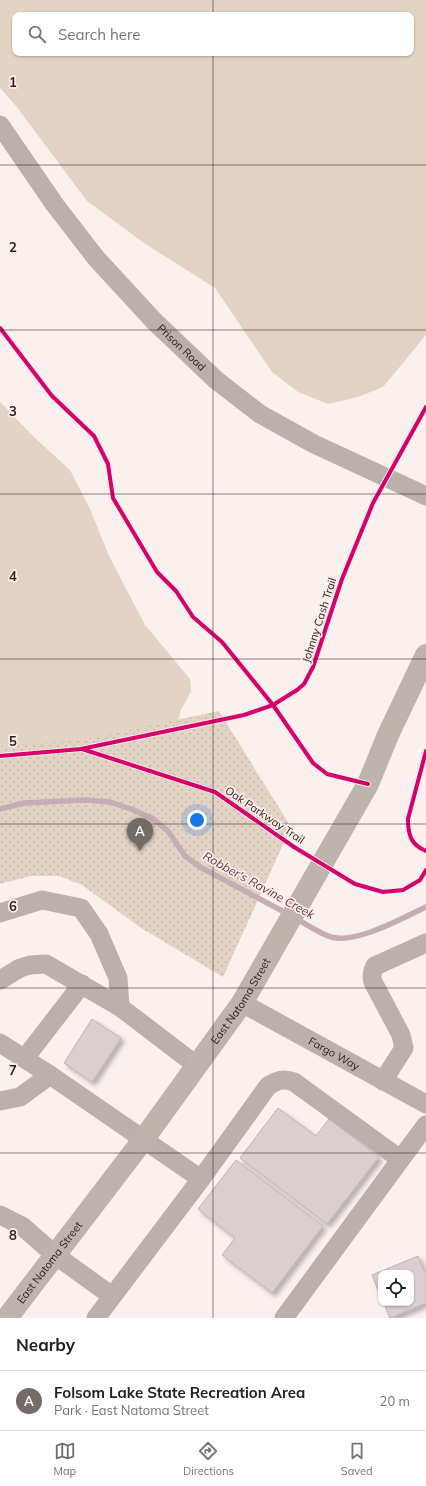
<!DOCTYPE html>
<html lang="en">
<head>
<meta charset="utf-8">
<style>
  :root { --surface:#fff; --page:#f6f6f6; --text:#202124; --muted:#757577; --line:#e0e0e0; --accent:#746a68 }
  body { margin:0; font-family:Mulish,sans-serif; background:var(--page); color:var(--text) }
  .controls { position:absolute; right:12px; bottom:12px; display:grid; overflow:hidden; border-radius:8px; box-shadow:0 1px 3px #0004 }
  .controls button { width:36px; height:36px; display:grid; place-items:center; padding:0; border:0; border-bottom:1px solid var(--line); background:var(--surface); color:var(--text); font:20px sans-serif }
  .you { position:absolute; left:197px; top:820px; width:14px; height:14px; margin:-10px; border:3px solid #fff; border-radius:50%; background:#1a73e8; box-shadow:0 0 0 6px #1a73e833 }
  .badge { display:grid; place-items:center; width:26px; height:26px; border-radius:50%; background:var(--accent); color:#fff; font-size:13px; font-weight:700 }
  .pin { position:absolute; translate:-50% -33px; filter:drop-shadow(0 1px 2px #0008) }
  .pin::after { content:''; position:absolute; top:21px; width:14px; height:12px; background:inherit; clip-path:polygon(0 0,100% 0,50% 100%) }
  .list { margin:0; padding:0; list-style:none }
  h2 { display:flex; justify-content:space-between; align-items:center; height:52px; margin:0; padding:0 16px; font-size:17px }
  h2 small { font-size:13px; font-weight:400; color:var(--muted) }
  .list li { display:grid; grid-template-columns:26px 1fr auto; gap:12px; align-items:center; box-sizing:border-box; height:60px; padding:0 16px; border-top:1px solid var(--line) }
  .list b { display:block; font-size:15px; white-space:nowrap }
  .list p { margin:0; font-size:13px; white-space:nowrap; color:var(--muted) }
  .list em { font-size:13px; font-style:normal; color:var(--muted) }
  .icon { flex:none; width:22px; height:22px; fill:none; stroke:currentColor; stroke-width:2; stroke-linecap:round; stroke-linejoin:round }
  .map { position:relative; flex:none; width:426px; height:1318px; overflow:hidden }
  .search { position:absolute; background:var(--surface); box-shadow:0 1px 3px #0004; left:12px; right:12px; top:12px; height:44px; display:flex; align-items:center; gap:10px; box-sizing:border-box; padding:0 14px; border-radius:8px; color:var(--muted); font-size:15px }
  .sheet { height:112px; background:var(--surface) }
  nav { display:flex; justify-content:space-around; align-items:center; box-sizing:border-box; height:56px; border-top:1px solid var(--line); background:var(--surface); font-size:11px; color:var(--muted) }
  nav a { display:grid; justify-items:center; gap:2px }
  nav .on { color:var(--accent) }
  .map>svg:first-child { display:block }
</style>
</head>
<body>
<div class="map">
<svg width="426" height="1318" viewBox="0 0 426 1318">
  <defs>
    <pattern id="park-dots" width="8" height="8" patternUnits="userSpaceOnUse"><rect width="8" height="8" fill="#e3d3c5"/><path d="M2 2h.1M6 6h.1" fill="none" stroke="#c3b5a9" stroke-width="1.8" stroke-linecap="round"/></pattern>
    <filter id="shadow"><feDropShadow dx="3.5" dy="3.5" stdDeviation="2" flood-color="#0004"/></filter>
  </defs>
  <rect width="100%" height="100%" fill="#faf0ee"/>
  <path fill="#e3d3c5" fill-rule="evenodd" d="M0,0H426V335L383,387L358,397L328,404L298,392L272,372L215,288L144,243L87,201L16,106L0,88ZM15,15H411V53H15Z
    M0,402L35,438L70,470L90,509L109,556L145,625L190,679L191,691L181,710L171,745L0,781Z"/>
  <path fill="url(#park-dots)" d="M219,711L291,827L223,977L141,928L82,885L59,876H31L0,884V747L19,743L76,741Z"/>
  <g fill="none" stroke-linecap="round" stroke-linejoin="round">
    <path stroke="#c6acb5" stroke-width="5.5" d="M0,809L24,803L85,800L110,802L131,809L152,818L168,831L185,856L200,867L288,914
      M295,918C306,924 319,933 331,937C357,944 402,918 426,907"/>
  </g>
  <path fill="#dacece" stroke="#beb4b3" filter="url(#shadow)" d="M92,1019L121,1038L92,1082L64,1063Z
    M278,1108L316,1136L329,1119L379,1157L327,1224L240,1158Z
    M236,1160L323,1226L272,1293L222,1255L235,1238L198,1209Z
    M418,1256L426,1275V1303L390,1318L384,1303H411V1273H381V1297L372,1275Z"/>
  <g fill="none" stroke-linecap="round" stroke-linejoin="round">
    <g stroke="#bbb0ac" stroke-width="19">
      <path id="s1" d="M0,125L55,205L96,258L154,321L216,380L260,414L314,444L426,496"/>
      <path d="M0,913L42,900L81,908L99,934L118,978L120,1007"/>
      <path d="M0,980L20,968L30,965L46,964L120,1007L196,1065"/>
      <path id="s2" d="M242,1003L426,1104"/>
      <path d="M0,1043L50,1075L201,1179"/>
      <path d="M25,1058L82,984"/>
      <path d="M383,1081L404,1048L401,1035L373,982C371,976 372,972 375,966L426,943"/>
      <path d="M0,1101L20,1097L50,1075"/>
      <path d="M0,1215L22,1226L55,1255L112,1296"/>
      <path d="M96,1318L201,1179L268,1086C278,1080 283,1078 294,1082L400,1159"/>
      <path d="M284,1318L426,1125"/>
    </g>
    <path stroke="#beb3ad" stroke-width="22" id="s3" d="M7,1318L143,1140L242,1003L368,784L388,735L426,655"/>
    <defs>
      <path id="cycleway" d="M0,328L52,396L94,436L108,464L113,498L157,572L176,591L193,617L222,642L273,705L313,763L327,774L368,784
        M82,749L215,792L294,847L355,884L383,892L403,890L420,880L426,870
        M426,751L408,819C408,835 411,845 426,851
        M0,756L81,749L244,715L273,705L297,690L304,684L313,667L342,579L373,503L426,407"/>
    </defs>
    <use href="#cycleway" stroke="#ffede9" stroke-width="6"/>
    <use href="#cycleway" stroke="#d6006c" stroke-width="4"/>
  </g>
  <path fill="none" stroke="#2c2220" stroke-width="1" stroke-opacity="0.55" d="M213,0V15M213,53V1318M0,165H426M0,330H426M0,494H426M0,659H426M0,824H426M0,988H426M0,1153H426"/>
  <g text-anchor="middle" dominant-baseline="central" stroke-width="3.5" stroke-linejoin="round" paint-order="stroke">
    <g font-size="11" fill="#2c2220" stroke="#ffede9">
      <text stroke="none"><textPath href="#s1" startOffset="288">Prison Road</textPath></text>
      <text transform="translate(319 620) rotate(-72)">Johnny Cash Trail</text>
      <text transform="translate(265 815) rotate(34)">Oak Parkway Trail</text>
      <text stroke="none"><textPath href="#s3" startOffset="394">East Natoma Street</textPath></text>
      <text stroke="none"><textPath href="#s2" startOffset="105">Fargo Way</textPath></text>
      <text stroke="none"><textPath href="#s3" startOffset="70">East Natoma Street</textPath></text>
    </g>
    <g font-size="12" font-style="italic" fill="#623348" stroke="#ffede9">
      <text transform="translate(259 885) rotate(29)">Robber's Ravine Creek</text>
    </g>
  </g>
  <g font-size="13" text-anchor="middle" font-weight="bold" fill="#2c2220" stroke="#ffede9" stroke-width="3.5" stroke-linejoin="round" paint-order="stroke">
    <text x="13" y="87">1</text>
    <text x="13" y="252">2</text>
    <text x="13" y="416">3</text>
    <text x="13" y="581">4</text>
    <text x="13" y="746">5</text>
    <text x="13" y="911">6</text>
    <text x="13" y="1075">7</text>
    <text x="13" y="1240">8</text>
  </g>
</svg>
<div class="controls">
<button><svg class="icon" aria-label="locate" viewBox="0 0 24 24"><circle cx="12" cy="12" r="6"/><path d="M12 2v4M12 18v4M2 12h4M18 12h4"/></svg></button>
</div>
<div class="you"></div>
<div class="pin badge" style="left:140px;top:851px">A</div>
<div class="search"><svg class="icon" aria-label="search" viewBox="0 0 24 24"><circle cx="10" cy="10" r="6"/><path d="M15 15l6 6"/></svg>Search here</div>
</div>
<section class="sheet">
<h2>Nearby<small></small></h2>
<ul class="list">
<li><span class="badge">A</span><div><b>Folsom Lake State Recreation Area</b><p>Park · East Natoma Street</p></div><em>20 m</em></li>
</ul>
</section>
<nav>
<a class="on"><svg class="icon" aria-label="map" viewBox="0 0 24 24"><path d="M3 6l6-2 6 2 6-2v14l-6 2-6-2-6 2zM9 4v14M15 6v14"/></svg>Map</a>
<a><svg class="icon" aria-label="directions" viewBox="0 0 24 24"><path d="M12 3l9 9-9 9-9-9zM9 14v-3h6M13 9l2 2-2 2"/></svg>Directions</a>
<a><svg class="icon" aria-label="saved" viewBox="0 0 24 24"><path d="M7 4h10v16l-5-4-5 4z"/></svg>Saved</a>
</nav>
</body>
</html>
